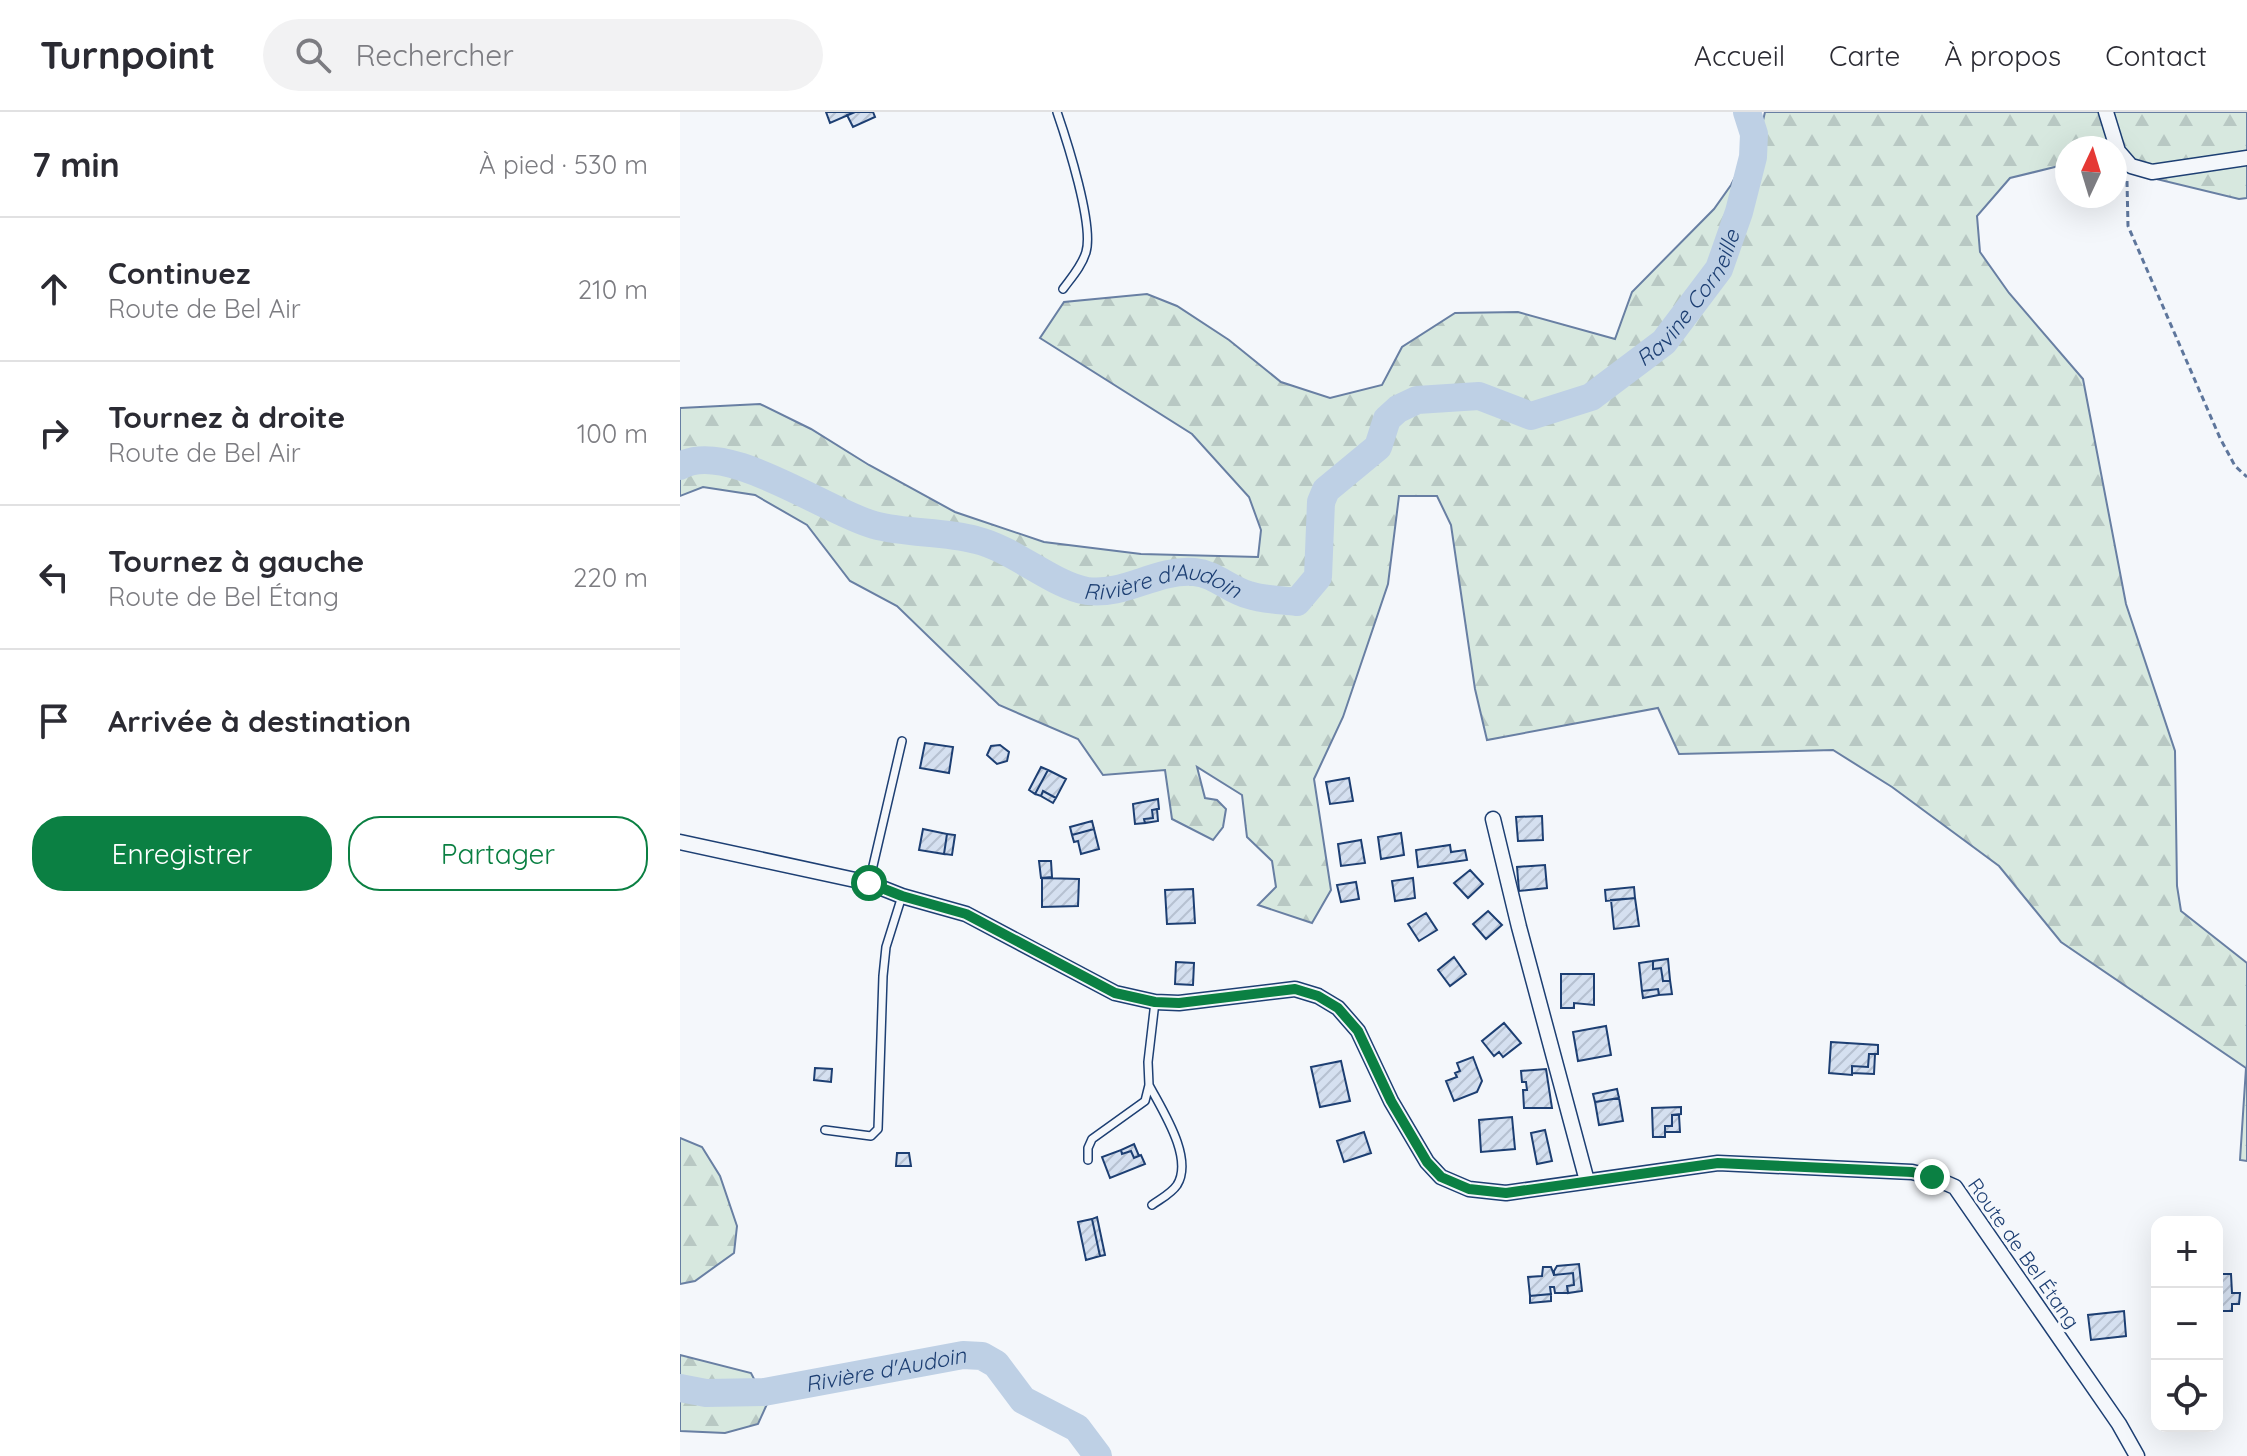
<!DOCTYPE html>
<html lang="fr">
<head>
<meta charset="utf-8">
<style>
  :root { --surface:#fff; --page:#f2f2f3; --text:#2b2b33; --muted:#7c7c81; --line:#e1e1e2; --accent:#0b8043 }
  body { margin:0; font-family:Quicksand,sans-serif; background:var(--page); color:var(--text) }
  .controls { position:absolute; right:24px; bottom:24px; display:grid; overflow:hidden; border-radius:16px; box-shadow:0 8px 32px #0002 }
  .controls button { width:72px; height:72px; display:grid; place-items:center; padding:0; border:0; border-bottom:2px solid var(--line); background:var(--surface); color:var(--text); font:40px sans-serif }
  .compass { position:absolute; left:1375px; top:24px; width:72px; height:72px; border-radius:50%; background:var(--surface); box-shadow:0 8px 32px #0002; rotate:4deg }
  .stop { position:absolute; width:24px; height:24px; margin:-18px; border:6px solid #0b8043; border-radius:50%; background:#fff }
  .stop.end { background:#0b8043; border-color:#fff; box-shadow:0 2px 8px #0008 }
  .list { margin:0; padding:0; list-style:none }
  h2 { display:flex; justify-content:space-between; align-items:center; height:104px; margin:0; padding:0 32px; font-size:34px }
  h2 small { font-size:26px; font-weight:400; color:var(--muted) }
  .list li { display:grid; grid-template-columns:52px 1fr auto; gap:24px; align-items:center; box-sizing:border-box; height:144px; padding:0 32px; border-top:2px solid var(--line) }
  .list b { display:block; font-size:30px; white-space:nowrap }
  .list p { margin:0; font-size:26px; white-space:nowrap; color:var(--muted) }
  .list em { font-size:26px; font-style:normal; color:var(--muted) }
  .actions { display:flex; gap:16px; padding:24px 32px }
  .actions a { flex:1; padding:18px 0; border:2px solid var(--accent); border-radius:32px; text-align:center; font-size:28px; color:var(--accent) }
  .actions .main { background:var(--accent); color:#fff }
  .icon { flex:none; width:44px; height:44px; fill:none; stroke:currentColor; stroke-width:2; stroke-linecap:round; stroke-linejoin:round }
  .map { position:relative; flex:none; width:1567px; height:1344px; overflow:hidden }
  header { display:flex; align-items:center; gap:48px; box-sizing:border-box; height:112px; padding:0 40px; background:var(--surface); border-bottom:2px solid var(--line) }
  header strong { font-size:38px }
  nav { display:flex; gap:44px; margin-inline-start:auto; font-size:28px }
  .search { width:560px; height:72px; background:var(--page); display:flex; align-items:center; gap:20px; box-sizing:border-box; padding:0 28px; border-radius:44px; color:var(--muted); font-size:30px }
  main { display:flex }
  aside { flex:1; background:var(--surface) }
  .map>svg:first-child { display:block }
</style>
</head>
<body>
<header>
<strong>Turnpoint</strong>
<div class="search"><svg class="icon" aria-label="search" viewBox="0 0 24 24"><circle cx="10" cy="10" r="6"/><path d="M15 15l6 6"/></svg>Rechercher</div>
<nav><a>Accueil</a><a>Carte</a><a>À propos</a><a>Contact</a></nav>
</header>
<main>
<aside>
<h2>7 min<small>À pied · 530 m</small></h2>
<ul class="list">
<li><svg class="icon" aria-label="ahead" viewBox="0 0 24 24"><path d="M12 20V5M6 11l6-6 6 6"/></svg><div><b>Continuez</b><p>Route de Bel Air</p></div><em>210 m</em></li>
<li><svg class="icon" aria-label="right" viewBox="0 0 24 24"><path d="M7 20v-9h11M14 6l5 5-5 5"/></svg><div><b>Tournez à droite</b><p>Route de Bel Air</p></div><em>100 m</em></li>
<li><svg class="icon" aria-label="left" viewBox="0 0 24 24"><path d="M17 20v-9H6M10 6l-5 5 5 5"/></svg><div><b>Tournez à gauche</b><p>Route de Bel Étang</p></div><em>220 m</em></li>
<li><svg class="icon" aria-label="arrive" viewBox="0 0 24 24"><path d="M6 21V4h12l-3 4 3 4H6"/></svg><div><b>Arrivée à destination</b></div></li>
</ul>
<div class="actions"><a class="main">Enregistrer</a><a>Partager</a></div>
</aside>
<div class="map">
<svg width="1567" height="1344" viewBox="0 0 1567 1344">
  <defs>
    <pattern id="forest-firs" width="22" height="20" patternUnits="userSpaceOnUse" patternTransform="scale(2)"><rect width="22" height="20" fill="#d7e8df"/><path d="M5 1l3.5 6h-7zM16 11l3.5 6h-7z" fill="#b8c8c3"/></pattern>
    <pattern id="building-hatch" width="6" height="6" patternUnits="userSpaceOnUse" patternTransform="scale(2)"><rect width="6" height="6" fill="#d5e0f0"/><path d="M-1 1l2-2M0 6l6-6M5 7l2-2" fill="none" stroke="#b6c1d1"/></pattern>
  </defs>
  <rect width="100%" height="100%" fill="#f4f7fb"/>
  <path fill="url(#forest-firs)" stroke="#687fa3" stroke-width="2" d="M1085,0H1567V86L1559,87L1435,57V36H1387V52L1330,66L1297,104L1300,140L1329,181L1403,267L1446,492L1495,639L1497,774L1501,799L1567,851V1049L1560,1048L1566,956L1381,830L1319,754L1212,675L1153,638L999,642L978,596L807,628L795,577L771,413L757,384H719L708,472L663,605L634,667L651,778L632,811L578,793L596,775L592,749L567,725L562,683L517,655L525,686L537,688L546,697L543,715L533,728L492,707L485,658L423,663L398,627L319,593L217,494L170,469L127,413L75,383L23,375L0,384V296L80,292L131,317L189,353L275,400L364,430L461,442L578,445L581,418L569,385L512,322L360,226L384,190L467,182L497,194L549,228L601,270L650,286L702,273L722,235L775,201L838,200L935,227L952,180L1034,97L1051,73L1082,13Z
    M0,1026L22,1035L40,1064L57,1114L54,1141L15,1169L0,1172Z
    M0,1243L71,1261L87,1292L78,1312L45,1321L0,1319Z"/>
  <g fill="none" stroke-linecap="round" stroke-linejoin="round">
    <g stroke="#bed0e5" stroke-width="28">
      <path id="s1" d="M0,354C46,327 146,400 194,413C227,422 263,419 296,428C334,437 374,474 407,479C445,484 476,457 514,460C536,462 549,478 569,483C584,488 602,488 617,490L638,465L641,390L646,378L698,335L707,307L718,297L737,288L799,284L851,304L911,285L984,230L1039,157L1059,100L1073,45L1074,22L1067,0"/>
      <path id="s2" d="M0,1276L26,1281L84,1280L283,1243L302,1244L316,1252L343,1288L397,1316L418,1344"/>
    </g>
  </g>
  <path fill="url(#building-hatch)" stroke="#1d3f73" stroke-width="2" d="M146,0H175L150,11Z
    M175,0H193L195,5L173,15L167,3Z
    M245,631L273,635L269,661L240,656Z
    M320,633L329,640L327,649L317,652L307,643L311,634Z
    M361,655L368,658L355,682L349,678Z
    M368,658L386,667L376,686L363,679L361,684L355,682Z
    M669,666L673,689L650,692L646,670Z
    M363,679L376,686L373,691L361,684Z
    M478,687L479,697L472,698L473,706L464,707L465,711L455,712L453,692Z
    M477,697L478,709L465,711L464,707L473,706L472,698Z
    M862,704L863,728L838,729L836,705Z
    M412,709L414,717L392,723L390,715Z
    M243,717L267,722L264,742L239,738Z
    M414,717L419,737L401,742L398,729L394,730L392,723Z
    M721,721L724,743L701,747L698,725Z
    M267,722L275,723L272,743L264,742Z
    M681,728L685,751L661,754L658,732Z
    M770,733L771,740L785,738L787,748L738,755L736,738Z
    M359,749H371L372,765L361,766Z
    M865,753L867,776L839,779L837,755Z
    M790,758L803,772L788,786L774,771Z
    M362,766L399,767L398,794L362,795Z
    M733,766L735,786L715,789L712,769Z
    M676,770L679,787L661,790L657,773Z
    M954,775L955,786L926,789L925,778Z
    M513,777L515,811L487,812L485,778Z
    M955,786L959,814L934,817L931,788Z
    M808,799L822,813L806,827L793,812Z
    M746,801L757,818L739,829L728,812Z
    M774,845L786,862L770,874L758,858Z
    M988,847L990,868L983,869L981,856L973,857V849Z
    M973,849V857L981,856L983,869L990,868L992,882L979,883L978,877L962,879L959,851Z
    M496,850L514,851L513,873L495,872Z
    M881,862H914V893L894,891V896H881Z
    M978,877L979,883L963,886L962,879Z
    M824,911L841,931L823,945L819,940L814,944L802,929Z
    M926,914L931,943L898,949L893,920Z
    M1151,930L1198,933V942H1189L1188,955L1172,954V963L1149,961Z
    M1189,942H1195L1194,962L1172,961V954L1188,955Z
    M793,945L802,969L797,980L774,989L766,969L777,965L775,961L780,959L777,951Z
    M661,949L670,989L640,995L631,955Z
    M135,956L152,957L151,970L134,968Z
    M866,957L872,996H844L843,978H847L846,970H842L841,959Z
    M937,977L939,986L915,990L913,982Z
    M939,986L943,1009L919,1013L915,990Z
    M1001,995V1002L992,1003V1014H985V1025H973L972,996Z
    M992,1003H999L1000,1020H985V1014H992Z
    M832,1005L835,1037L801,1040L799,1008Z
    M865,1018L872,1049L857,1052L851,1021Z
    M684,1020L691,1041L664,1050L657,1029Z
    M454,1032L459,1044L454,1046L451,1039L442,1042L441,1038Z
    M441,1038L442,1042L451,1039L454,1046L461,1043L465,1052L430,1066L422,1045Z
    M217,1041H229L231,1054H216Z
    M417,1105L425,1143L420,1144L412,1107Z
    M412,1107L420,1144L406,1148L398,1110Z
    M899,1152L902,1179L888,1181L887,1174L894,1173L893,1161L874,1163V1159L877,1154Z
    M863,1155H871L874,1163L893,1161L894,1173L887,1174L888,1181H875L874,1175H870L871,1182L850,1184L848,1165L862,1164Z
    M1537,1162H1551L1552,1181H1560L1559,1192H1552V1199H1537V1181H1540Z
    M871,1182V1189L850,1191V1184Z
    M1444,1199L1446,1224L1411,1228L1408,1203Z"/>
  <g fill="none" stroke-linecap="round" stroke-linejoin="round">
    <defs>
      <path id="service" d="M377,0C387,29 414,113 406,140C402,154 391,166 383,177
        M189,771L222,629
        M469,973C482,998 514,1046 497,1073C491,1082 480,1087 472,1093
        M145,1018L191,1024L198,1017L203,864L206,835L222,784
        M408,1048V1036L412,1027L465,989L469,973L468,950L475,890"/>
      <path id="minor" d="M1426,0L1438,39L1451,54L1472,60L1567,46
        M813,707L839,815L907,1069
        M0,730L189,771L222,784L286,802L435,881L475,890L499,891L615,877L638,884L658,896L678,919L711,989L747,1050L761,1065L789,1077L826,1081L1038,1051L1232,1060L1252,1065L1275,1075L1439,1312L1457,1344"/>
    </defs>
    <use href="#service" stroke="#1d3f73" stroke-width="10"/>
    <use href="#minor" stroke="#1d3f73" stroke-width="17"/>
    <path stroke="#5e769c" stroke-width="3" stroke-dasharray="6 4" stroke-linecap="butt" d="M1447,69L1448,114L1540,326L1555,354L1567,365"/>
    <use href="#service" stroke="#f4f7fb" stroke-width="7"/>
    <use href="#minor" stroke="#f4f7fb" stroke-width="14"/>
  </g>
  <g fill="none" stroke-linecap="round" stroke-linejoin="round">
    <path stroke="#0b8043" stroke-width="10" d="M189,771L222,784L286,802L435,881L475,890L499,891L615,877L638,884L658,896L678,919L711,989L747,1050L761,1065L789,1077L826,1081L1038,1051L1232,1060L1252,1065"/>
  </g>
  <g text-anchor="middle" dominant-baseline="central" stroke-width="6" stroke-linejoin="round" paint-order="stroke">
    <g font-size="20" fill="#1d3f73" stroke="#f4f7fb">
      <text transform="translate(1344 1141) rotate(55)">Route de Bel Étang</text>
    </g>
    <g font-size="22" font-style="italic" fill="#1d3f73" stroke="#f4f7fb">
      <text stroke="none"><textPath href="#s1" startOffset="1228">Ravine Corneille</textPath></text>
      <text stroke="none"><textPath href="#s1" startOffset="512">Rivière d'Audoin</textPath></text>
      <text stroke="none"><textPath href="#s2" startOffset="208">Rivière d'Audoin</textPath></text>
    </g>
  </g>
</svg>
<div class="controls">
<button>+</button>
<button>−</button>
<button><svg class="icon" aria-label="locate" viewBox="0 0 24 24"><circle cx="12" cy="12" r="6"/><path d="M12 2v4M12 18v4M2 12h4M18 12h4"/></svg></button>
</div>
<svg class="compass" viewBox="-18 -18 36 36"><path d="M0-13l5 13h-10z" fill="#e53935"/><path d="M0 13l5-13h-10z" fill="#7c7c81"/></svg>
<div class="stop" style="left:189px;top:771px"></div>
<div class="stop end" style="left:1252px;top:1065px"></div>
</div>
</main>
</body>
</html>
